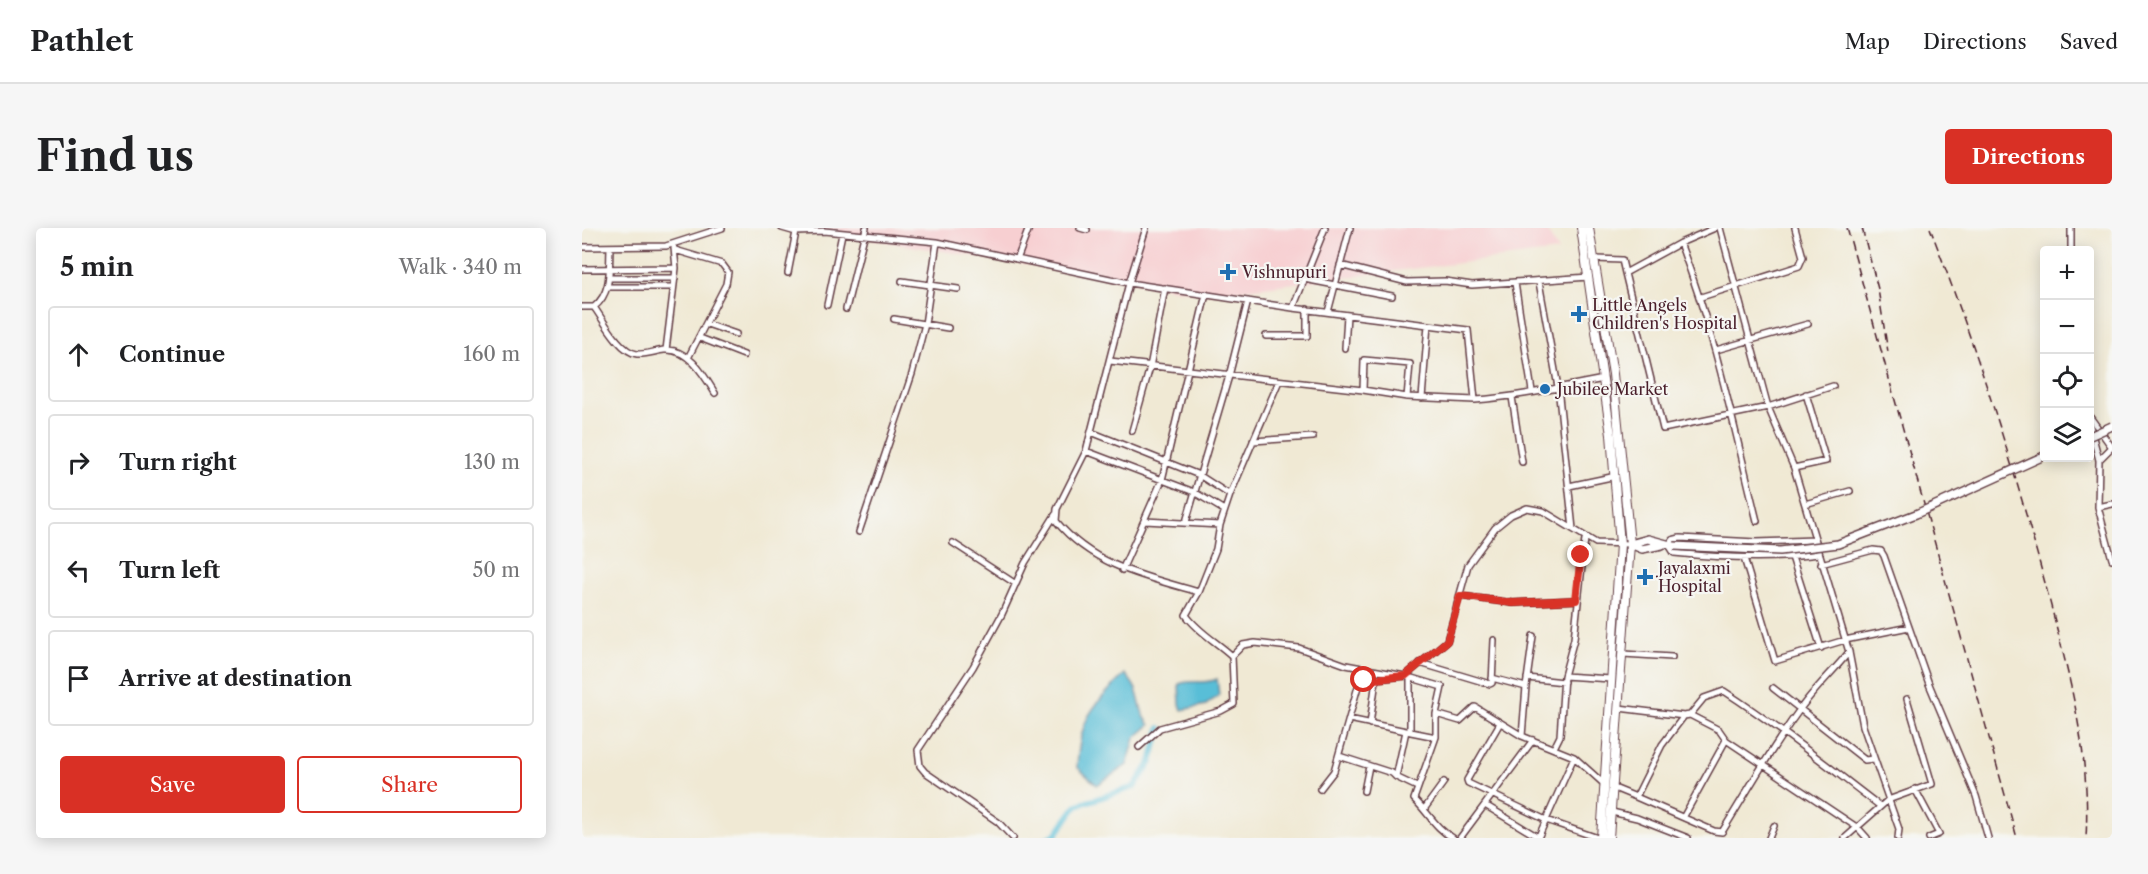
<!DOCTYPE html>
<html lang="en">
<head>
<meta charset="utf-8">
<style>
  :root { --surface:#fff; --page:#f6f6f6; --text:#202124; --muted:#757577; --line:#e0e0e0; --accent:#d93025 }
  body { margin:0; font-family:"Libre Caslon Text",serif; background:var(--page); color:var(--text) }
  .controls { position:absolute; right:18px; top:18px; display:grid; overflow:hidden; border-radius:6px; box-shadow:0 3px 15px #0003 }
  .controls button { width:54px; height:54px; display:grid; place-items:center; padding:0; border:0; border-bottom:2px solid var(--line); background:var(--surface); color:var(--text); font:30px sans-serif }
  .stop { position:absolute; width:18px; height:18px; margin:-14px; border:4px solid #d93025; border-radius:50%; background:#fff }
  .stop.end { background:#d93025; border-color:#fff; box-shadow:0 2px 6px #0008 }
  .list { margin:0; padding:0; list-style:none }
  h2 { display:flex; justify-content:space-between; align-items:center; height:78px; margin:0; padding:0 24px; font-size:26px }
  h2 small { font-size:20px; font-weight:400; color:var(--muted) }
  .list li { display:grid; grid-template-columns:39px 1fr auto; gap:18px; align-items:center; box-sizing:border-box; height:96px; margin:0 12px 12px; padding:0 12px; border:2px solid var(--line); border-radius:6px }
  .list b { display:block; font-size:22px; white-space:nowrap }
  .list em { font-size:20px; font-style:normal; color:var(--muted) }
  .actions { display:flex; gap:12px; padding:18px 24px }
  .actions a { flex:1; padding:14px 0; border:2px solid var(--accent); border-radius:6px; text-align:center; font-size:21px; color:var(--accent) }
  .actions .main { background:var(--accent); color:#fff }
  .icon { flex:none; width:33px; height:33px; fill:none; stroke:currentColor; stroke-width:2; stroke-linecap:round; stroke-linejoin:round }
  .map { position:relative; flex:none; width:1530px; height:610px; overflow:hidden; border-radius:6px }
  header { display:flex; align-items:center; gap:36px; box-sizing:border-box; height:84px; padding:0 30px; background:var(--surface); border-bottom:2px solid var(--line) }
  header strong { font-size:28px }
  nav { display:flex; gap:33px; margin-inline-start:auto; font-size:21px }
  .intro { display:flex; align-items:center; justify-content:space-between; box-sizing:border-box; height:144px; padding:0 36px }
  h1 { margin:0; font-size:42px }
  .button { padding:15px 27px; border-radius:6px; background:var(--accent); color:#fff; font-size:21px; font-weight:700 }
  main { display:flex; gap:36px; padding:0 36px }
  aside { flex:1; background:var(--surface); border-radius:6px; box-shadow:0 3px 15px #0003 }
  .map>svg:first-child { display:block }
</style>
</head>
<body>
<header>
<strong>Pathlet</strong>
<nav><a>Map</a><a>Directions</a><a>Saved</a></nav>
</header>
<div class="intro"><h1>Find us</h1><a class="button">Directions</a></div>
<main>
<aside>
<h2>5 min<small>Walk · 340 m</small></h2>
<ul class="list">
<li><svg class="icon" aria-label="ahead" viewBox="0 0 24 24"><path d="M12 20V5M6 11l6-6 6 6"/></svg><div><b>Continue</b></div><em>160 m</em></li>
<li><svg class="icon" aria-label="right" viewBox="0 0 24 24"><path d="M7 20v-9h11M14 6l5 5-5 5"/></svg><div><b>Turn right</b></div><em>130 m</em></li>
<li><svg class="icon" aria-label="left" viewBox="0 0 24 24"><path d="M17 20v-9H6M10 6l-5 5 5 5"/></svg><div><b>Turn left</b></div><em>50 m</em></li>
<li><svg class="icon" aria-label="arrive" viewBox="0 0 24 24"><path d="M6 21V4h12l-3 4 3 4H6"/></svg><div><b>Arrive at destination</b></div></li>
</ul>
<div class="actions"><a class="main">Save</a><a>Share</a></div>
</aside>
<div class="map">
<svg width="1530" height="610" viewBox="0 0 1530 610">
  <rect width="100%" height="100%" fill="#f6f6f2"/>
  <filter id="ink" filterUnits="userSpaceOnUse"><feTurbulence type="fractalNoise" baseFrequency=".0167" numOctaves="2"/><feDisplacementMap in="SourceGraphic" scale="12" xChannelSelector="R" yChannelSelector="G"/><feConvolveMatrix kernelMatrix="1 2 1 2 8 2 1 2 1" color-interpolation-filters="sRGB"/></filter>
  <filter id="wash" filterUnits="userSpaceOnUse"><feTurbulence type="fractalNoise" baseFrequency=".008" numOctaves="4" result="noise"/><feDisplacementMap in="SourceGraphic" scale="24" xChannelSelector="R" yChannelSelector="G"/><feGaussianBlur stdDeviation="1.35" result="paint"/><feColorMatrix in="noise" values="0 0 0 0 0 0 0 0 0 0 0 0 0 0 0 0 0 1.4 0 .05"/><feComposite in="paint" operator="in"/></filter>
  <g filter="url(#wash)">
    <rect width="100%" height="100%" fill="#f0e9d4"/>
    <path fill="#f7cfd1" d="M219,0H963L977,23L624,66Z"/>
    <path fill="#59bed7" stroke="#526e81" stroke-width="1.5" d="M543,446C563,467 552,477 568,497L553,510L545,537L515,557L495,539C498,489 510,479 543,446Z
      M635,451L637,467L624,477L600,482L598,476L597,456C610,451 623,457 635,451Z"/>
    <g fill="none" stroke-linecap="round" stroke-linejoin="round">
      <path stroke="#59bed7" stroke-width="6" d="M466,610L474,606L495,577L552,559L569,534L578,500"/>
    </g>
  </g>
  <g filter="url(#ink)">
    <g fill="none" stroke-linecap="round" stroke-linejoin="round">
      <defs>
        <path id="street" d="M200,0L214,4L242,3L355,14L547,55L711,80L886,102L893,172C936,169 979,159 1022,151
          M498,0L505,2
          M564,0L547,55L504,223L475,281L474,293C511,338 564,349 617,364L634,321L638,297
          M1133,0L1098,15L1043,45L1081,201L1186,179L1251,158
          M1138,0L1186,179L1212,240L1267,424L1281,498L1317,601L1316,610
          M1489,0V22
          M1098,15C1133,105 1152,200 1175,293
          M0,19L84,18L140,0
          M93,22L140,36L146,44L144,56L106,130
          M436,29L447,0
          M1014,31L1040,32L1043,45
          M758,37L825,54L863,53L890,57L1007,49
          M0,41L94,40
          M206,45L214,4
          M27,50H93
          M722,51L810,68
          M320,53L376,61
          M957,54L976,159L991,301
          M933,55L950,163
          M26,59H91
          M1119,69L1217,38L1221,29L1213,0
          M245,77L260,6
          M0,79H12C30,65 27,41 28,20
          M12,79C22,93 38,124 55,126C63,127 74,123 82,122C107,120 122,147 133,165
          M711,80L743,0
          M264,81L284,0
          M746,84L768,0
          M312,91L366,100
          M125,96L154,106
          M684,108H725V81
          M118,110L162,127
          M763,120L765,87
          M84,122L94,40L92,20
          M1134,122L1226,96
          M528,133L781,162L825,169L893,172
          M781,162L782,132L828,136L825,169
          M930,169L940,234
          M840,170L846,97
          M1508,189L1529,218
          M1508,198L1517,232L1516,279L1530,331
          M550,203L568,139L583,60
          M509,204L617,247L648,267
          M671,213L731,209
          M504,223L612,264L642,282
          M1517,232L1530,219
          M1212,240L1244,233L1224,166
          M987,258L1034,248
          M1223,276L1268,263
          M1516,279L1530,276
          M563,293L638,297L648,267L697,153
          M604,294L647,148L666,73
          M277,304L330,146L343,96L355,14
          M1233,312L1174,314L1098,310L1090,312L1087,317L1092,325C1140,330 1189,332 1237,326
          M371,315L434,356
          M1210,329L1239,420
          M1162,330L1193,433L1263,412L1327,399
          M1239,336L1291,322L1299,323L1302,328L1347,456L1394,568L1406,610
          M540,342L580,252L624,66
          M878,368L931,375L995,372
          M1267,424C1251,444 1231,462 1216,484C1188,522 1165,564 1140,604L1132,603L1054,569L1080,517L1102,488L1108,487L1122,470L1142,463C1196,498 1247,539 1298,578
          M1041,426L1090,429
          M650,428L661,417L673,415L717,420L764,437L823,448L860,459L854,486L878,493L893,479L940,508L992,529L1022,556
          M838,435L908,456L910,455L912,412
          M982,448L1029,451
          M910,450L944,459L940,508
          M945,450L982,454
          M944,459L951,408
          M1191,460L1283,532L1291,531
          M1037,480L1102,488
          M854,486V509L832,571C846,584 854,601 871,610
          M1108,487L1137,502L1144,512L1276,600L1285,610
          M767,491L824,503
          M918,495L885,552L886,555L964,592L1016,610
          M788,496L794,452
          M828,502V450
          M557,519L578,500L639,483L652,476L650,428C635,414 616,404 604,387L617,364
          M972,520L978,508L982,448L992,411L1003,311
          M757,528L810,545L814,549
          M835,559L814,549L824,503L854,509
          M1032,560L1054,569
          M738,561L752,543L777,455L782,452L823,448L865,413L886,337L913,300L929,287L945,280L961,283L1014,315L1048,316
          M1333,561L1357,606L1347,610
          M782,563L787,538
          M903,577L956,609
          M843,580L862,554
          M1030,584L1055,590L1106,610
          M1102,588L1144,512
          M431,610L416,594L343,544L338,538L336,522L391,439L420,386L443,335L473,287
          M878,610L951,512
          M956,610L992,529
          M1187,610L1192,598
          M1263,610L1306,572L1350,556L1325,471"/>
        <path id="secondary" d="M1048,316L1066,311L1092,318
          M1048,316L1060,321L1080,317"/>
        <path id="primary" d="M999,0L1029,207L1038,316L1019,610
          M1007,0L1031,146L1048,316L1027,610"/>
      </defs>
      <use href="#street" stroke="#633d44" stroke-width="8"/>
      <use href="#secondary" stroke="#633d44" stroke-width="10"/>
      <use href="#primary" stroke="#633d44" stroke-width="10"/>
      <use href="#street" stroke="#fff" stroke-width="5"/>
      <use href="#secondary" stroke="#fff" stroke-width="7"/>
      <use href="#primary" stroke="#fff" stroke-width="8"/>
      <path stroke="#4a1f2b" stroke-width="1.5" stroke-dasharray="9 4.5" stroke-linecap="butt" d="M1265,0L1435,610
        M1280,0L1296,61L1306,124
        M1348,0C1393,116 1431,235 1463,355C1485,440 1509,521 1504,610"/>
      <defs>
        <path id="secondary-bridge" d="M1508,208L1530,198
          M1092,318L1198,323L1256,316L1334,286L1462,228"/>
      </defs>
      <use href="#secondary-bridge" stroke="#633d44" stroke-width="10" stroke-linecap="butt"/>
      <use href="#secondary-bridge" stroke="#fff" stroke-width="7"/>
    </g>
  </g>
  <g fill="none" stroke-linecap="round" stroke-linejoin="round" filter="url(#ink)">
    <path stroke="#d93025" stroke-width="8" d="M782,452L823,448L865,413L878,368L931,375L994,372L999,327"/>
  </g>
  <g fill="#1f6fb2" stroke="#f6f6f2" stroke-width="2">
    <path d="M643 35h6v6h6v6h-6v6h-6v-6h-6v-6h6z"/>
    <path d="M994 77h6v6h6v6h-6v6h-6v-6h-6v-6h6z"/>
    <circle cx="963" cy="161" r="6"/>
    <path d="M1060 340h6v6h6v6h-6v6h-6v-6h-6v-6h6z"/>
  </g>
  <g text-anchor="middle" dominant-baseline="central" stroke-width="4.5" stroke-linejoin="round" paint-order="stroke">
    <g font-size="16" fill="#4a1f2b" stroke="#f6f6f2" text-anchor="start">
      <text x="660" y="44">Vishnupuri</text>
      <text x="1010" y="77">Little Angels<tspan x="1010" dy="18">Children's Hospital</tspan></text>
      <text x="975" y="161">Jubilee Market</text>
      <text x="1076" y="340">Jayalaxmi<tspan x="1076" dy="18">Hospital</tspan></text>
    </g>
  </g>
</svg>
<div class="controls">
<button>+</button>
<button>−</button>
<button><svg class="icon" aria-label="locate" viewBox="0 0 24 24"><circle cx="12" cy="12" r="6"/><path d="M12 2v4M12 18v4M2 12h4M18 12h4"/></svg></button>
<button><svg class="icon" aria-label="layers" viewBox="0 0 24 24"><path d="M12 4l9 5-9 5-9-5zM3 14l9 5 9-5"/></svg></button>
</div>
<div class="stop" style="left:782px;top:452px"></div>
<div class="stop end" style="left:999px;top:327px"></div>
</div>
</main>
</body>
</html>
